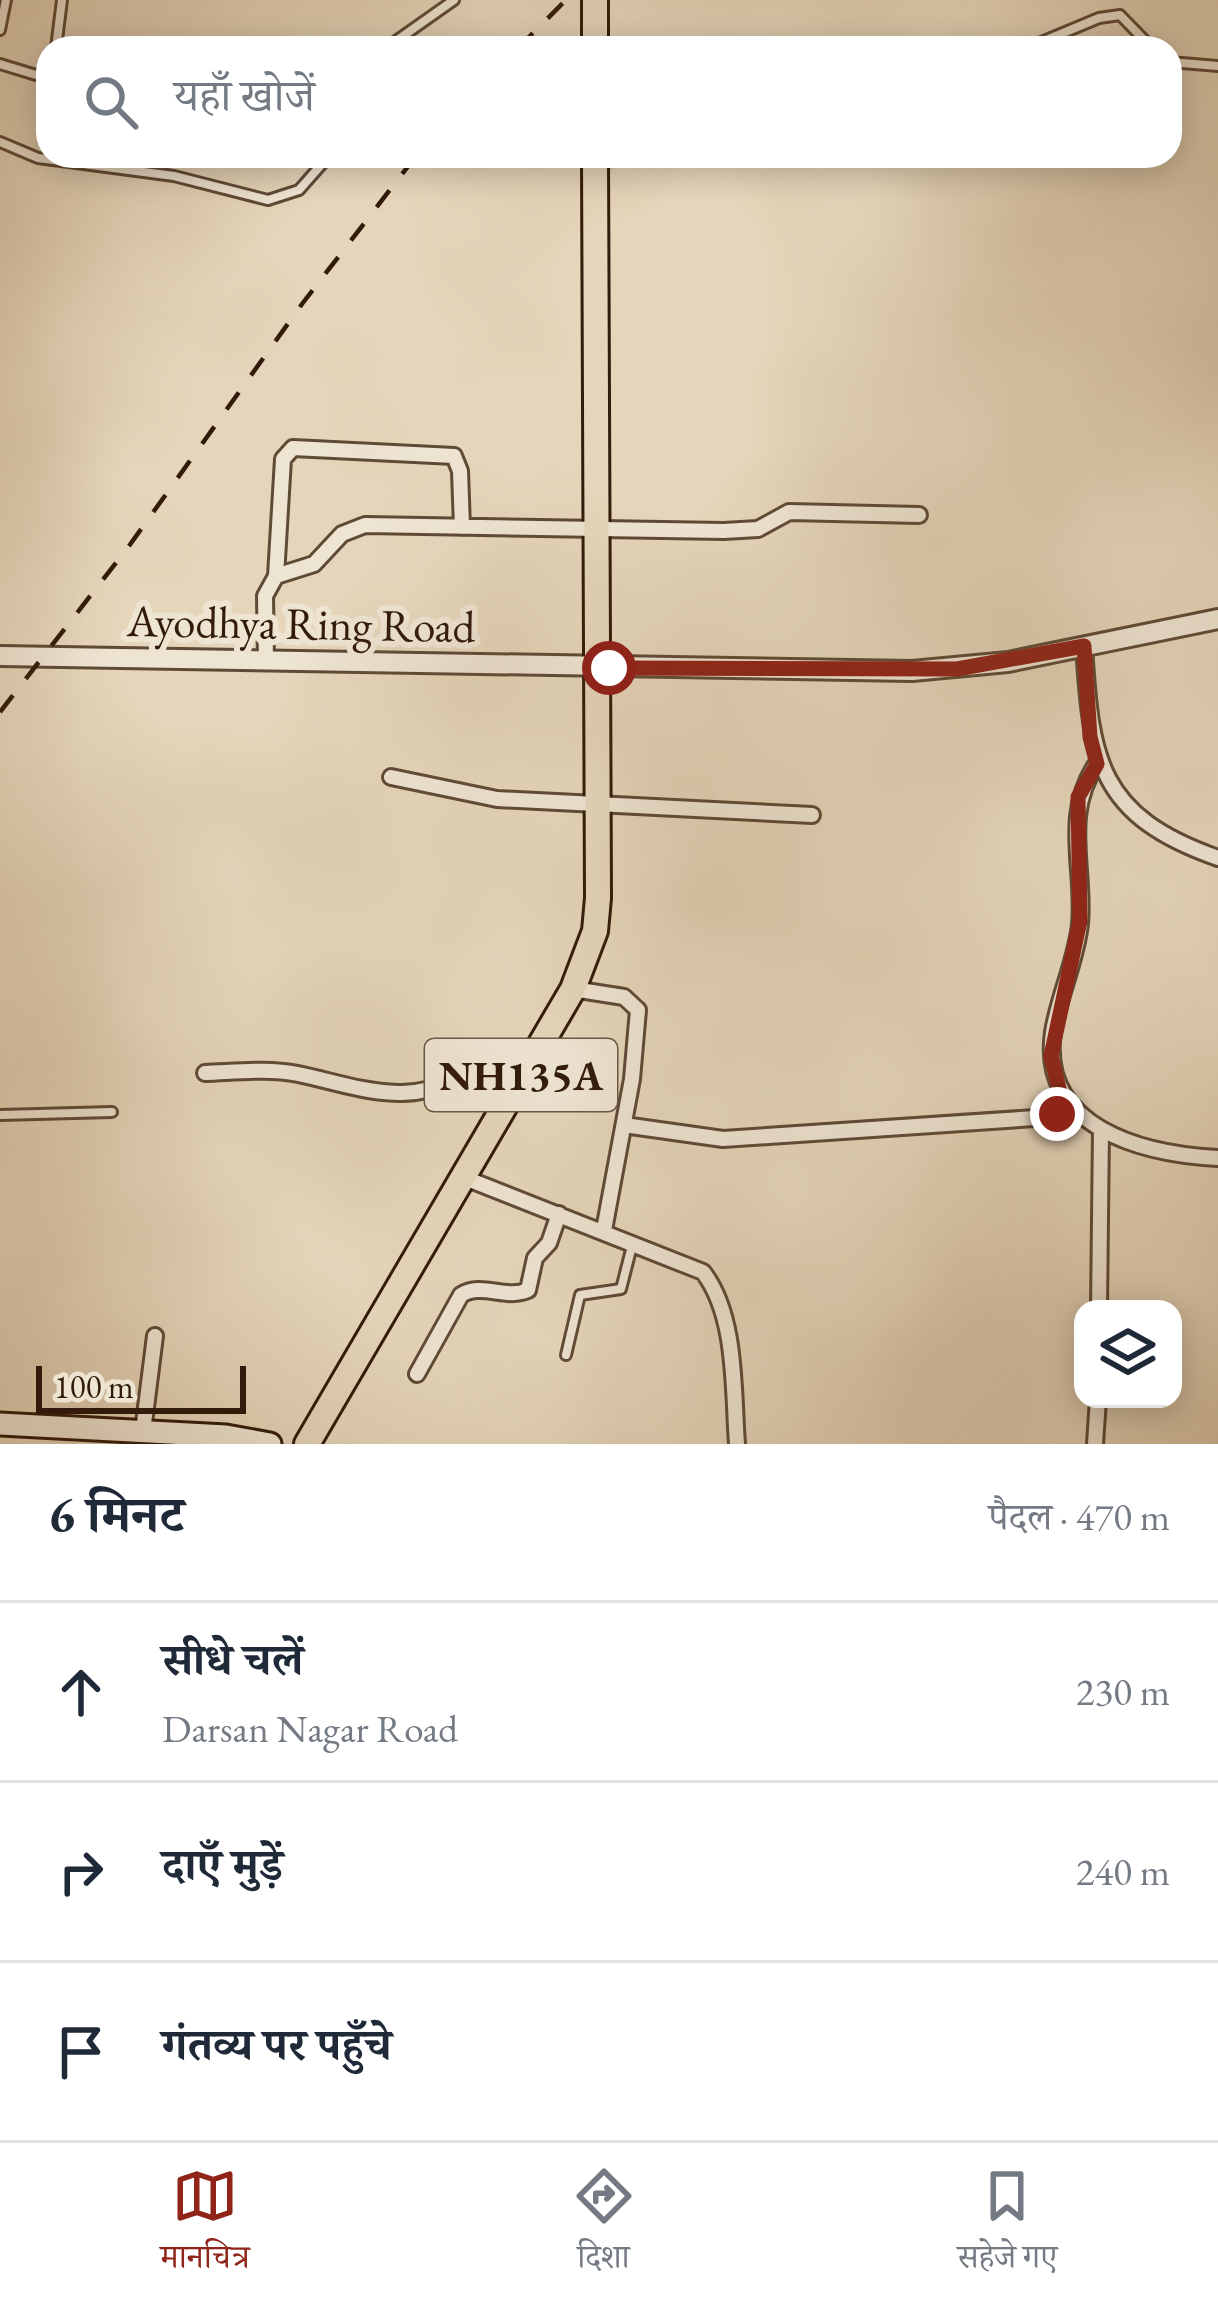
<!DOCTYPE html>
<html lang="hi">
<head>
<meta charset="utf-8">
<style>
  :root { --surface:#fff; --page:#f6f6f7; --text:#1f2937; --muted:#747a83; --line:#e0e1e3; --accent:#8f2418 }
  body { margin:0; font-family:"EB Garamond","Noto Serif Devanagari",serif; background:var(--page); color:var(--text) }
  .controls { position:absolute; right:36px; bottom:36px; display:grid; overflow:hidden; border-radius:24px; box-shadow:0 6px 30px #0003 }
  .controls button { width:108px; height:108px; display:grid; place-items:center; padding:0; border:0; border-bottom:3px solid var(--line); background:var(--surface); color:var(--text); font:60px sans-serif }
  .scale { position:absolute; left:36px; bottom:30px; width:210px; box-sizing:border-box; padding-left:12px; border:6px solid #321b0a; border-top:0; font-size:33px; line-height:42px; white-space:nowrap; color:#321b0a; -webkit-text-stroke:9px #eee4d2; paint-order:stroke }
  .stop { position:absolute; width:36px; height:36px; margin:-27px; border:9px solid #8f2418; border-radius:50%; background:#fff }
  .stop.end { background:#8f2418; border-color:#fff; box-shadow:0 3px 12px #0008 }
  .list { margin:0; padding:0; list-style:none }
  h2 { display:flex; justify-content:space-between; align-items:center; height:156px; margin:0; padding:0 48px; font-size:51px }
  h2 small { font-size:39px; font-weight:400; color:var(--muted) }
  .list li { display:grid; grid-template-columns:78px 1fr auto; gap:36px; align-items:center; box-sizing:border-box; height:180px; padding:0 48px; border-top:3px solid var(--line) }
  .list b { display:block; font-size:45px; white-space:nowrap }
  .list p { margin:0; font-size:39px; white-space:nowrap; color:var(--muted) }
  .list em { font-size:39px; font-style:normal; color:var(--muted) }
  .icon { flex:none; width:66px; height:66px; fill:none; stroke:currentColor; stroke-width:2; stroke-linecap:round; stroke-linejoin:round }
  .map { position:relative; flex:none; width:1218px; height:1444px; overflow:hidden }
  .search { position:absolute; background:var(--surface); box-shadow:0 6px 30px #0003; left:36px; right:36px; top:36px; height:132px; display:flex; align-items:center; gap:30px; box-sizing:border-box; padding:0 42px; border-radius:36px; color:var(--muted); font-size:45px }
  .sheet { height:696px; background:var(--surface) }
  nav { display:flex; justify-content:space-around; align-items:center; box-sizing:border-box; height:168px; border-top:3px solid var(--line); background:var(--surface); font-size:33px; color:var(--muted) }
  nav a { display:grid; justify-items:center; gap:6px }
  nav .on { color:var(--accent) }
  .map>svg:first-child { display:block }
</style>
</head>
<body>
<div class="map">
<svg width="1218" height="1444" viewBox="0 0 1218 1444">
  <rect width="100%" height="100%" fill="#e5d5ba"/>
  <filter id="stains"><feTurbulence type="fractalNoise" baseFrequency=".00167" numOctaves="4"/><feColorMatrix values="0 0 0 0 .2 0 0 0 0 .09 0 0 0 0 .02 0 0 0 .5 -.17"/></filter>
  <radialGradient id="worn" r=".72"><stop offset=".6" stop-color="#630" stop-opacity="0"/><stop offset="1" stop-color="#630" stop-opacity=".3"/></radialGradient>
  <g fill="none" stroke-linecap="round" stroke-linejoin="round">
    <defs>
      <path id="service" d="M0,30L6,0
        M56,48L62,0
        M386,48L454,0
        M1027,48L1099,18L1120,15L1152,48
        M1170,62L1218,66
        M0,64L36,75L48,71
        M0,142L38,158L174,176L268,200L299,190L329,156
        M597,162L695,156
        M0,1115L112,1112
        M566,1355L580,1295L621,1289L633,1242"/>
      <path id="minor" d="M276,576L283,459L293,448L454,456L460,471L462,527
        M1084,646C1091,760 1098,816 1218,858
        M266,662L265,596L276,576L314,564L342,534L365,525L724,531L758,529L789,512L919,515
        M1097,763C1062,815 1085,867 1080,924C1076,961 1059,995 1053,1032C1039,1127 1141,1154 1218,1158
        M391,777L497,799L812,815
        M573,989L624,997L638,1010L632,1079L604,1230
        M205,1073C235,1072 268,1068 298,1074C332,1081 362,1092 398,1093C445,1095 469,1060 523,1072
        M624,1125L723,1139L1035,1118L1074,1111
        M465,1178L703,1272C737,1316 733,1391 737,1444
        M1099,1309L1101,1129
        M417,1374L461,1295C482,1282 506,1300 528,1290L535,1258L549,1243L559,1214
        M143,1431L155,1336
        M1095,1444L1098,1399"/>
      <path id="tertiary" d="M0,656L912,671L1008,662L1218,619"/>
      <path id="secondary" d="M0,1424L226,1436L270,1444"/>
      <path id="trunk" d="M595,48V0
        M307,1444L573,989L595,931L598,898L595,156"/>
    </defs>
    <use href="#service" stroke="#5f4a36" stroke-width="14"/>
    <use href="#minor" stroke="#5f4a36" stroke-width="20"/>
    <use href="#tertiary" stroke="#5f4a36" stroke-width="24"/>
    <use href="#secondary" stroke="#321b0a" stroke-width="27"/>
    <use href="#trunk" stroke="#321b0a" stroke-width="30"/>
    <use href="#service" stroke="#eee4d2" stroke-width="8"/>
    <use href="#minor" stroke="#eee4d2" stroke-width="14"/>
    <use href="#tertiary" stroke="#eee4d2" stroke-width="18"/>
    <use href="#secondary" stroke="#eee4d2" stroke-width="21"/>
    <use href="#trunk" stroke="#e5d5ba" stroke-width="24"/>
    <path stroke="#321b0a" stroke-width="4.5" stroke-dasharray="21 21" stroke-linecap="butt" d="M518,48L566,0
      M0,712L129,546L302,304L416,156"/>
  </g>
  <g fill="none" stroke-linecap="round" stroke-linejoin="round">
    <path stroke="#8f2418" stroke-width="15" d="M609,668L957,669L1084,646L1090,737L1097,764L1078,797L1080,921L1051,1056L1061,1097L1074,1111L1057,1114"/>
  </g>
  <g text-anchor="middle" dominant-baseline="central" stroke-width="12" stroke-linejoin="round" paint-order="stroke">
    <rect fill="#eee4d2" stroke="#6a5746" stroke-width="3" x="425" y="1039" width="192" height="72" rx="9"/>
    <g font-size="42" font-weight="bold" fill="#321b0a">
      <text x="521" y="1075">NH135A</text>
    </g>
    <g font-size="45" fill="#321b0a" stroke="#eee4d2">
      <text transform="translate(301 623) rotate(1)">Ayodhya Ring Road</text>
    </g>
  </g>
  <rect width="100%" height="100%" filter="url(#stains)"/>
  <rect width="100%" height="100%" fill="url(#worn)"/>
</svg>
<div class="controls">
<button><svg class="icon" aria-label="layers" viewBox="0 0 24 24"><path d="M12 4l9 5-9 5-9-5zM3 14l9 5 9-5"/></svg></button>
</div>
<div class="scale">100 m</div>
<div class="stop" style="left:609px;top:668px"></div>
<div class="stop end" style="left:1057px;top:1114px"></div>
<div class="search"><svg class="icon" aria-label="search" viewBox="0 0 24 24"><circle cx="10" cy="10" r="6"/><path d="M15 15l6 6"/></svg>यहाँ खोजें</div>
</div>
<section class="sheet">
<h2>6 मिनट<small>पैदल · 470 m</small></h2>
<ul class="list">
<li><svg class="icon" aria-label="ahead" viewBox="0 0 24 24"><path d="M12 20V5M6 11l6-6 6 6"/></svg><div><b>सीधे चलें</b><p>Darsan Nagar Road</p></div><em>230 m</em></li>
<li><svg class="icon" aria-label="right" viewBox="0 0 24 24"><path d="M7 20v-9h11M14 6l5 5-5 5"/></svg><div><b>दाएँ मुड़ें</b></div><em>240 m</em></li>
<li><svg class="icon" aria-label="arrive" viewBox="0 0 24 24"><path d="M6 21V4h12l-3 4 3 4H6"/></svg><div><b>गंतव्य पर पहुँचे</b></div></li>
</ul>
</section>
<nav>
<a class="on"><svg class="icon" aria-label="map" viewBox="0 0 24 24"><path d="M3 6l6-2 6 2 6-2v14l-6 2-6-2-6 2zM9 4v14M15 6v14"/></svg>मानचित्र</a>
<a><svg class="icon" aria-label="directions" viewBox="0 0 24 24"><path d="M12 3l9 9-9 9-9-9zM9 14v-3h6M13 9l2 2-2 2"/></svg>दिशा</a>
<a><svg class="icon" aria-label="saved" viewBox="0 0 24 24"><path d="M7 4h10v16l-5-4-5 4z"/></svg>सहेजे गए</a>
</nav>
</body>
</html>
